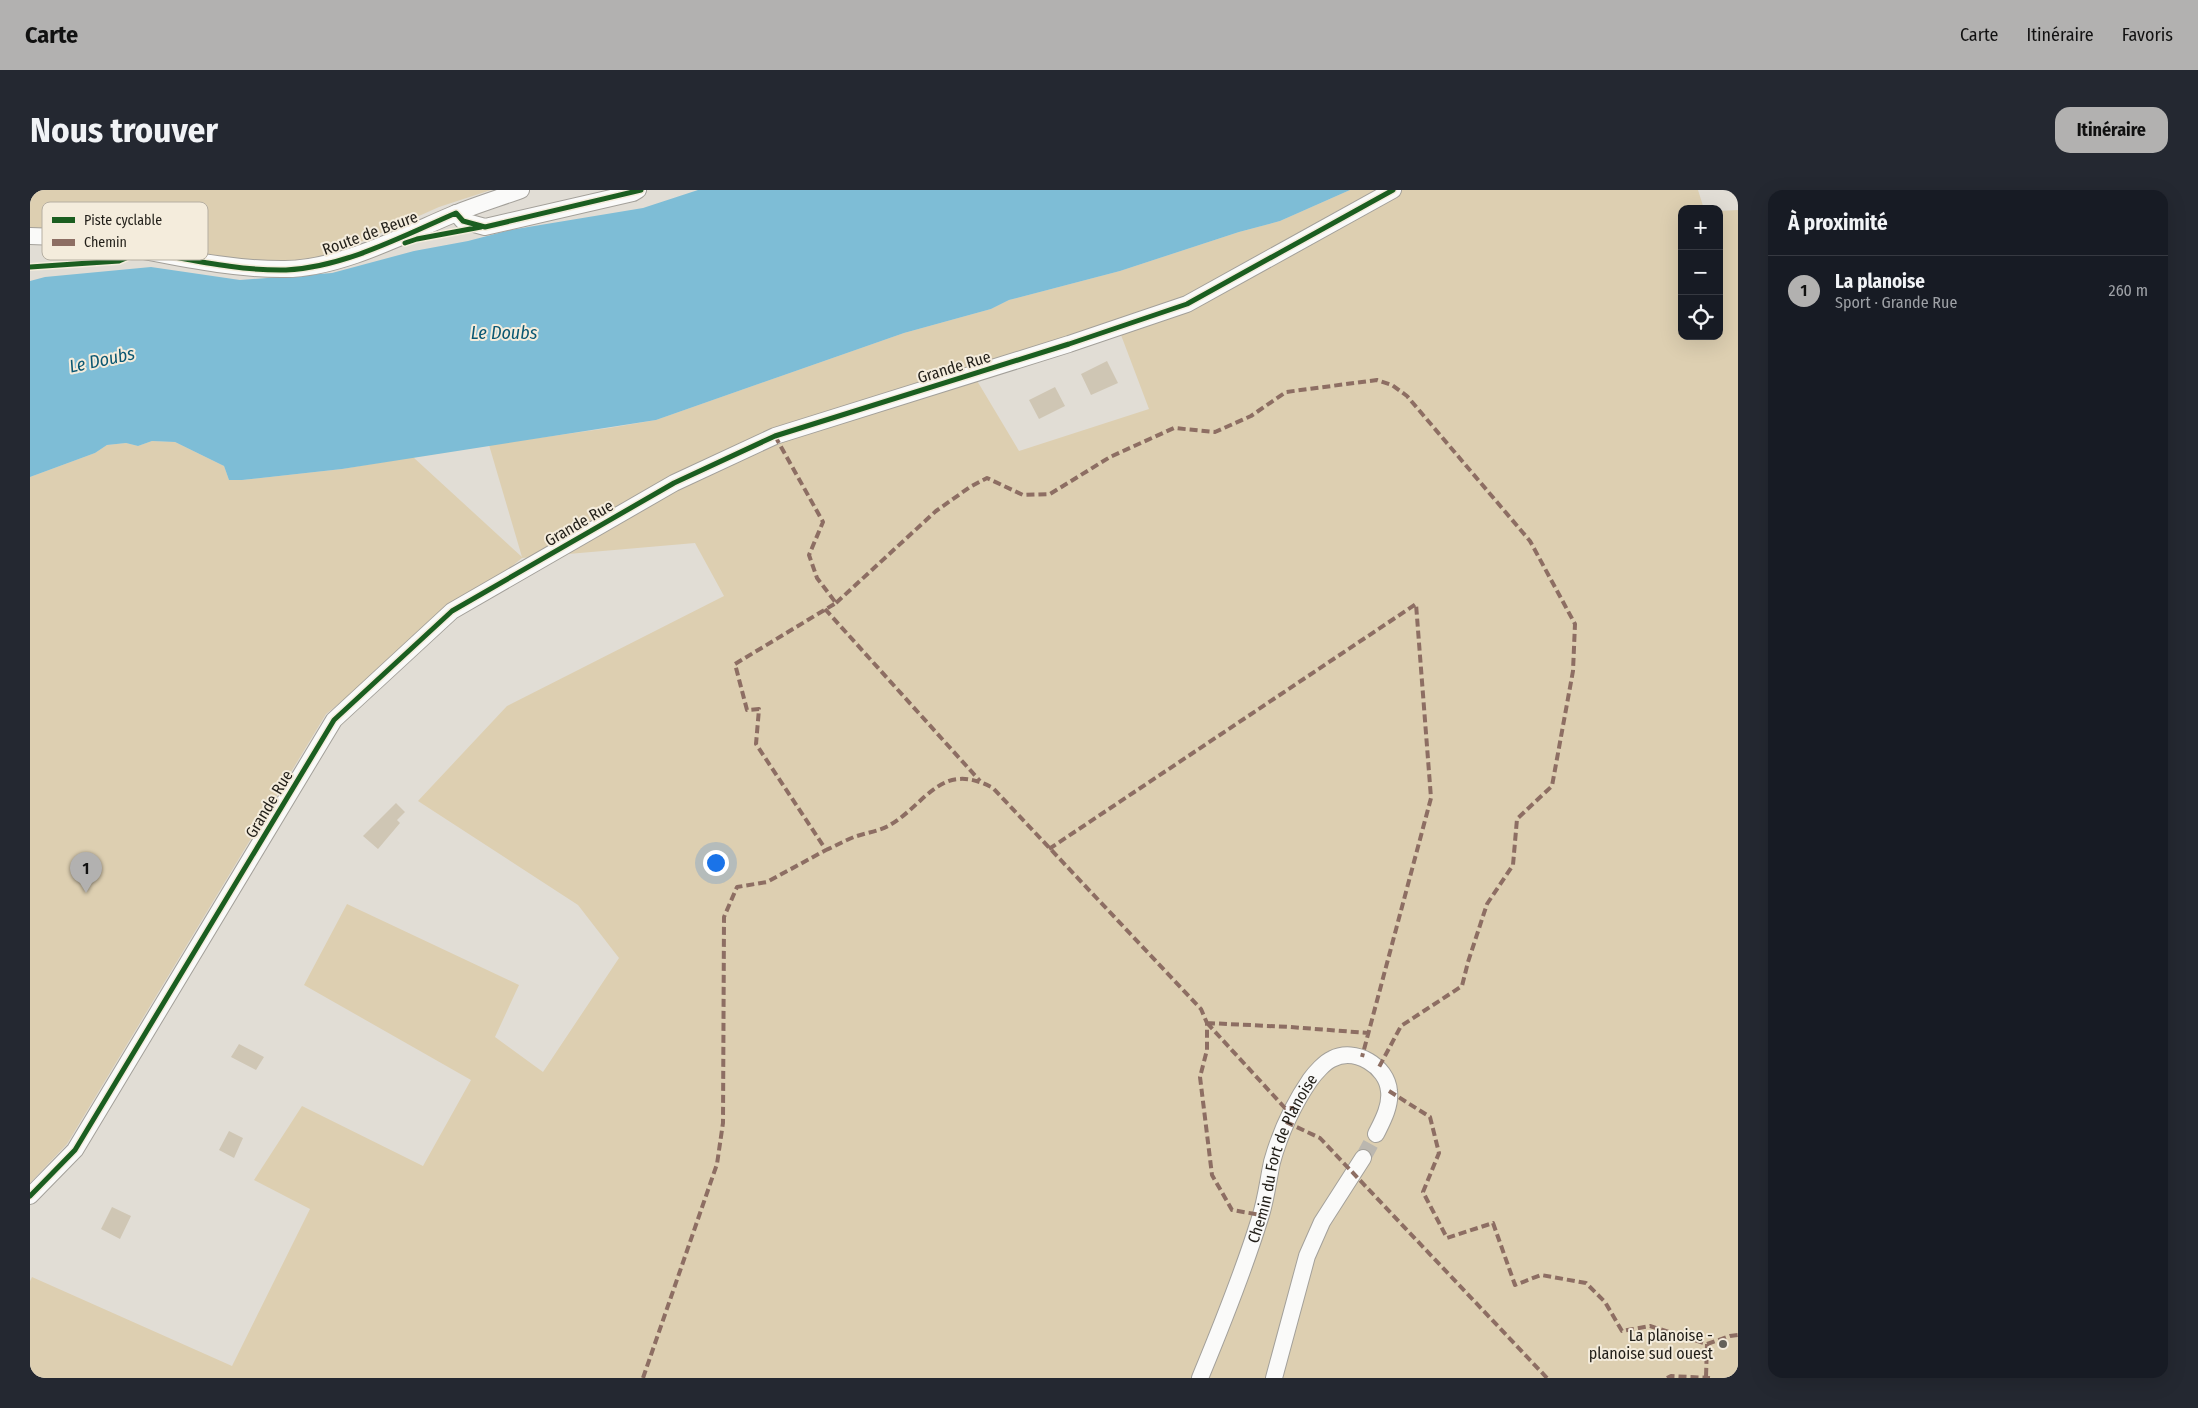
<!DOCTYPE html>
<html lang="fr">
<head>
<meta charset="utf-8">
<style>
  :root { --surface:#171b24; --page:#242831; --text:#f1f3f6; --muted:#9ea1a6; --line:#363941; --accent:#b2b1b0 }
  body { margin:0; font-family:"Fira Sans Condensed",sans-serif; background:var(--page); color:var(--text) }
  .controls { position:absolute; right:15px; top:15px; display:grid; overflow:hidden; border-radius:10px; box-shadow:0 5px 20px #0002 }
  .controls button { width:45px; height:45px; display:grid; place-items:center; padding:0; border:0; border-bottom:1px solid var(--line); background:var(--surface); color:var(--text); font:25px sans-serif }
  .you { position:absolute; left:685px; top:672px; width:18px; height:18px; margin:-12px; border:4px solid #fff; border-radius:50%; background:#1a73e8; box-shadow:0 0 0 8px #1a73e833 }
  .badge { display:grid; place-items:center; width:32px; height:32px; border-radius:50%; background:var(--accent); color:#111; font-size:16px; font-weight:700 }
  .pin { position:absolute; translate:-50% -41px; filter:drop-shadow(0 1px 2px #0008) }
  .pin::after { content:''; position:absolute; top:26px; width:18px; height:15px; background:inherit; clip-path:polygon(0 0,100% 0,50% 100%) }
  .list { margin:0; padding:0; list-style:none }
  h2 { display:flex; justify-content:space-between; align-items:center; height:65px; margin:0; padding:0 20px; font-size:21px }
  h2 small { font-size:16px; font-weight:400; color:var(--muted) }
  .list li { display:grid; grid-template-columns:32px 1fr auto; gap:15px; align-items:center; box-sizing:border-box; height:70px; padding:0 20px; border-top:1px solid var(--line) }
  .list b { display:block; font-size:19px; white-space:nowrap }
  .list p { margin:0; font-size:16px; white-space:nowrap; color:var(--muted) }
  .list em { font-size:16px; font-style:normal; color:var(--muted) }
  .icon { flex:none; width:28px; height:28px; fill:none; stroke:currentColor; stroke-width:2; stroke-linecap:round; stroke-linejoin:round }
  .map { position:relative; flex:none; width:1708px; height:1188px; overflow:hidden; border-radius:15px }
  header { display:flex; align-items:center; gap:30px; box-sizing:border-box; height:70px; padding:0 25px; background:var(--accent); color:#111 }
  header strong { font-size:24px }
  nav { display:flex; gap:28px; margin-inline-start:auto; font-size:18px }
  .intro { display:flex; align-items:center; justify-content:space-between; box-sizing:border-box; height:120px; padding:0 30px }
  h1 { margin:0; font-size:35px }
  .button { padding:12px 22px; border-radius:15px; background:var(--accent); color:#111; font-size:18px; font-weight:700 }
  main { display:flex; gap:30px; padding:0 30px }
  aside { flex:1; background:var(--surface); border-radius:15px; box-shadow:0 5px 20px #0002 }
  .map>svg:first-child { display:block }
</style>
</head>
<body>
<header>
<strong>Carte</strong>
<nav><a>Carte</a><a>Itinéraire</a><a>Favoris</a></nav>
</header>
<div class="intro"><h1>Nous trouver</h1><a class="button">Itinéraire</a></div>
<main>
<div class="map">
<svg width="1708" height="1188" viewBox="0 0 1708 1188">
  <rect width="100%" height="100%" fill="#e1ddd5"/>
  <path fill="#ddcfb1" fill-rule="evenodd" d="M0,0H461L409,17L304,64L257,73L185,68L0,38Z
    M1320,0H1668L1674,19H1652V146H1689V21L1708,20V1188H0V1091L2,1087L202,1176L280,1019L224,990L272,916L393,976L441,890L274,795L317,714L489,795L465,847L513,882L589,768L548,715L388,611L477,516L694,406L665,353L492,368L296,524L37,954L0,993V287L65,263L77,255L96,253L108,256L122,251L145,252L194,276L199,290H212L312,279L383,267L492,367L459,255L579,238L626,230L874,143L961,119L979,110L1090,81L1209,42L1250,31ZM1091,145L1119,219L989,261L946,189Z"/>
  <path fill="#7ebdd6" d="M668,0H1320L1250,31L1209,42L1090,81L979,110L961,119L874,143L626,230L312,279L212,290H199L194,276L145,252L122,251L108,256L96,253L77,255L65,263L0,287V91L15,87L121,77L210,90L302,83L384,61L438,51L480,40L613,18Z"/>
  <path fill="#cfc6b4" d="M1077,171L1088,193L1061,205L1051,184Z
    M1025,197L1035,216L1009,229L999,210Z
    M366,613L375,622L367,630L370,633L348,659L333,646Z
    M209,854L234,867L226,880L201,867Z
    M199,941L213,948L204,968L189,960Z
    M82,1017L101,1026L90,1049L71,1039Z"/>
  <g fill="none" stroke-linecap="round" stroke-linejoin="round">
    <path stroke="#bbb7af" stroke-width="16" stroke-dasharray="16 8" stroke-linecap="butt" d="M1333,968L1346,944"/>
    <defs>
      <g id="minor">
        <path d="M426,23L433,31L455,37L603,3L608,0"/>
        <path d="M0,46C86,48 169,80 255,79C309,79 374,45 424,24C446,15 469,8 491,0"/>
        <path d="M0,1006L45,960L304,530L422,421L644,293L745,246L1039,154L1157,114L1363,0"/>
        <path id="s1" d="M1170,1188C1192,1135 1213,1083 1230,1028C1236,1010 1238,991 1242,972C1250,943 1263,915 1280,890C1285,883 1295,872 1302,869C1325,857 1357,876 1359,901C1361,916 1352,932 1346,944"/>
        <path d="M1244,1188L1277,1066L1292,1032L1333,968"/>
      </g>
    </defs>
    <use href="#minor" stroke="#a3a09a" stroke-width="18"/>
    <use href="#minor" stroke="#fafaf9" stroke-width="16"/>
    <path stroke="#8d6e63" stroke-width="4" stroke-dasharray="8 4" stroke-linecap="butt" d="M745,246L793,332L779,365L787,388L806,413L705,474L717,520L729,519L726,554L796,660C805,656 814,651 824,647C835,643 850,641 860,635C897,613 911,570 963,598L1171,819L1177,833V860L1170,887L1182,985L1202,1020L1231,1025
      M806,413L906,321L940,297L957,288L993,305L1020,304L1080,267L1144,238L1185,242L1221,226L1256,202L1347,190L1362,195L1377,206L1500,351L1545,434L1543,481L1522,596L1487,629L1483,675L1457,714L1438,772L1432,796L1371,836L1348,879
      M795,419L950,591
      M1019,659L1386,414L1401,608L1332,867
      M1177,833L1260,837L1338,843
      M1177,833L1255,918H1264
      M1359,901L1400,927L1409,963L1393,1002L1417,1048L1463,1033L1485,1095L1511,1085L1556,1093L1575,1112L1592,1141L1620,1136L1677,1154L1676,1187
      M1256,932L1290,948L1517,1188
      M1677,1154L1700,1146L1708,1145
      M613,1188L687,974L693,933L694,727L707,697L737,692L796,660
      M1637,1188L1641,1186L1680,1188"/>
    <defs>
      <path id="cycleway" d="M375,53L387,49L451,37
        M112,61C159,69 208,81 256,80C315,77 373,46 426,23L433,31L455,37L611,0
        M0,77L89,71L112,61
        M0,1006L45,960L304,530L422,421L644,293L745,246L1039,154L1157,114L1363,0"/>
    </defs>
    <use href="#cycleway" stroke="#f4ecdc" stroke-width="8"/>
    <use href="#cycleway" stroke="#1b5e20" stroke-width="5"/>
  </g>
  <circle fill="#64615a" stroke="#f4ecdc" stroke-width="2" cx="1693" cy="1154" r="5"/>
  <g text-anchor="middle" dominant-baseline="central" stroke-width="4" stroke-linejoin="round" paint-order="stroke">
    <g font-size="16" fill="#211e18" stroke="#f4ecdc">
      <text transform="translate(340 43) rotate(-20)">Route de Beure</text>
      <text transform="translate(924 177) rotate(-17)">Grande Rue</text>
      <text transform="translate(549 333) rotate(-30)">Grande Rue</text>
      <text transform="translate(239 614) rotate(-59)">Grande Rue</text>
      <text stroke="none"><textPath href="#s1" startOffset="235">Chemin du Fort de Planoise</textPath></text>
    </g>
    <g font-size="16" fill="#211e18" stroke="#f4ecdc" text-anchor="end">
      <text x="1683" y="1145">La planoise -<tspan x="1683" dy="18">planoise sud ouest</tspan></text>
    </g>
    <g font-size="18" font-style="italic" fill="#0a5772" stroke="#f4ecdc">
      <text x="474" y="143">Le Doubs</text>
      <text transform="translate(72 170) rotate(-12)">Le Doubs</text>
    </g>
  </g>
  <rect x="12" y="12" width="166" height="58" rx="8" fill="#f4ecdc" stroke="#b5aea1" stroke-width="1"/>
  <rect x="22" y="27" width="23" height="6" fill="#1b5e20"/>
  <rect x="22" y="49" width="23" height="7" fill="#8d6e63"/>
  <g font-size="14" fill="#211e18">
    <text x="54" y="35">Piste cyclable</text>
    <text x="54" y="57">Chemin</text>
  </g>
</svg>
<div class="controls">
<button>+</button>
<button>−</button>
<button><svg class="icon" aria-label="locate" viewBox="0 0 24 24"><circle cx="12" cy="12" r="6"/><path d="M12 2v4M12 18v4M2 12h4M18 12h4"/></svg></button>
</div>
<div class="you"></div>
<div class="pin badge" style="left:56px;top:703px">1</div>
</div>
<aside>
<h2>À proximité<small></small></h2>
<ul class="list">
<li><span class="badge">1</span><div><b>La planoise</b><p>Sport · Grande Rue</p></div><em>260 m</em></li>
</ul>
</aside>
</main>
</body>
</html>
